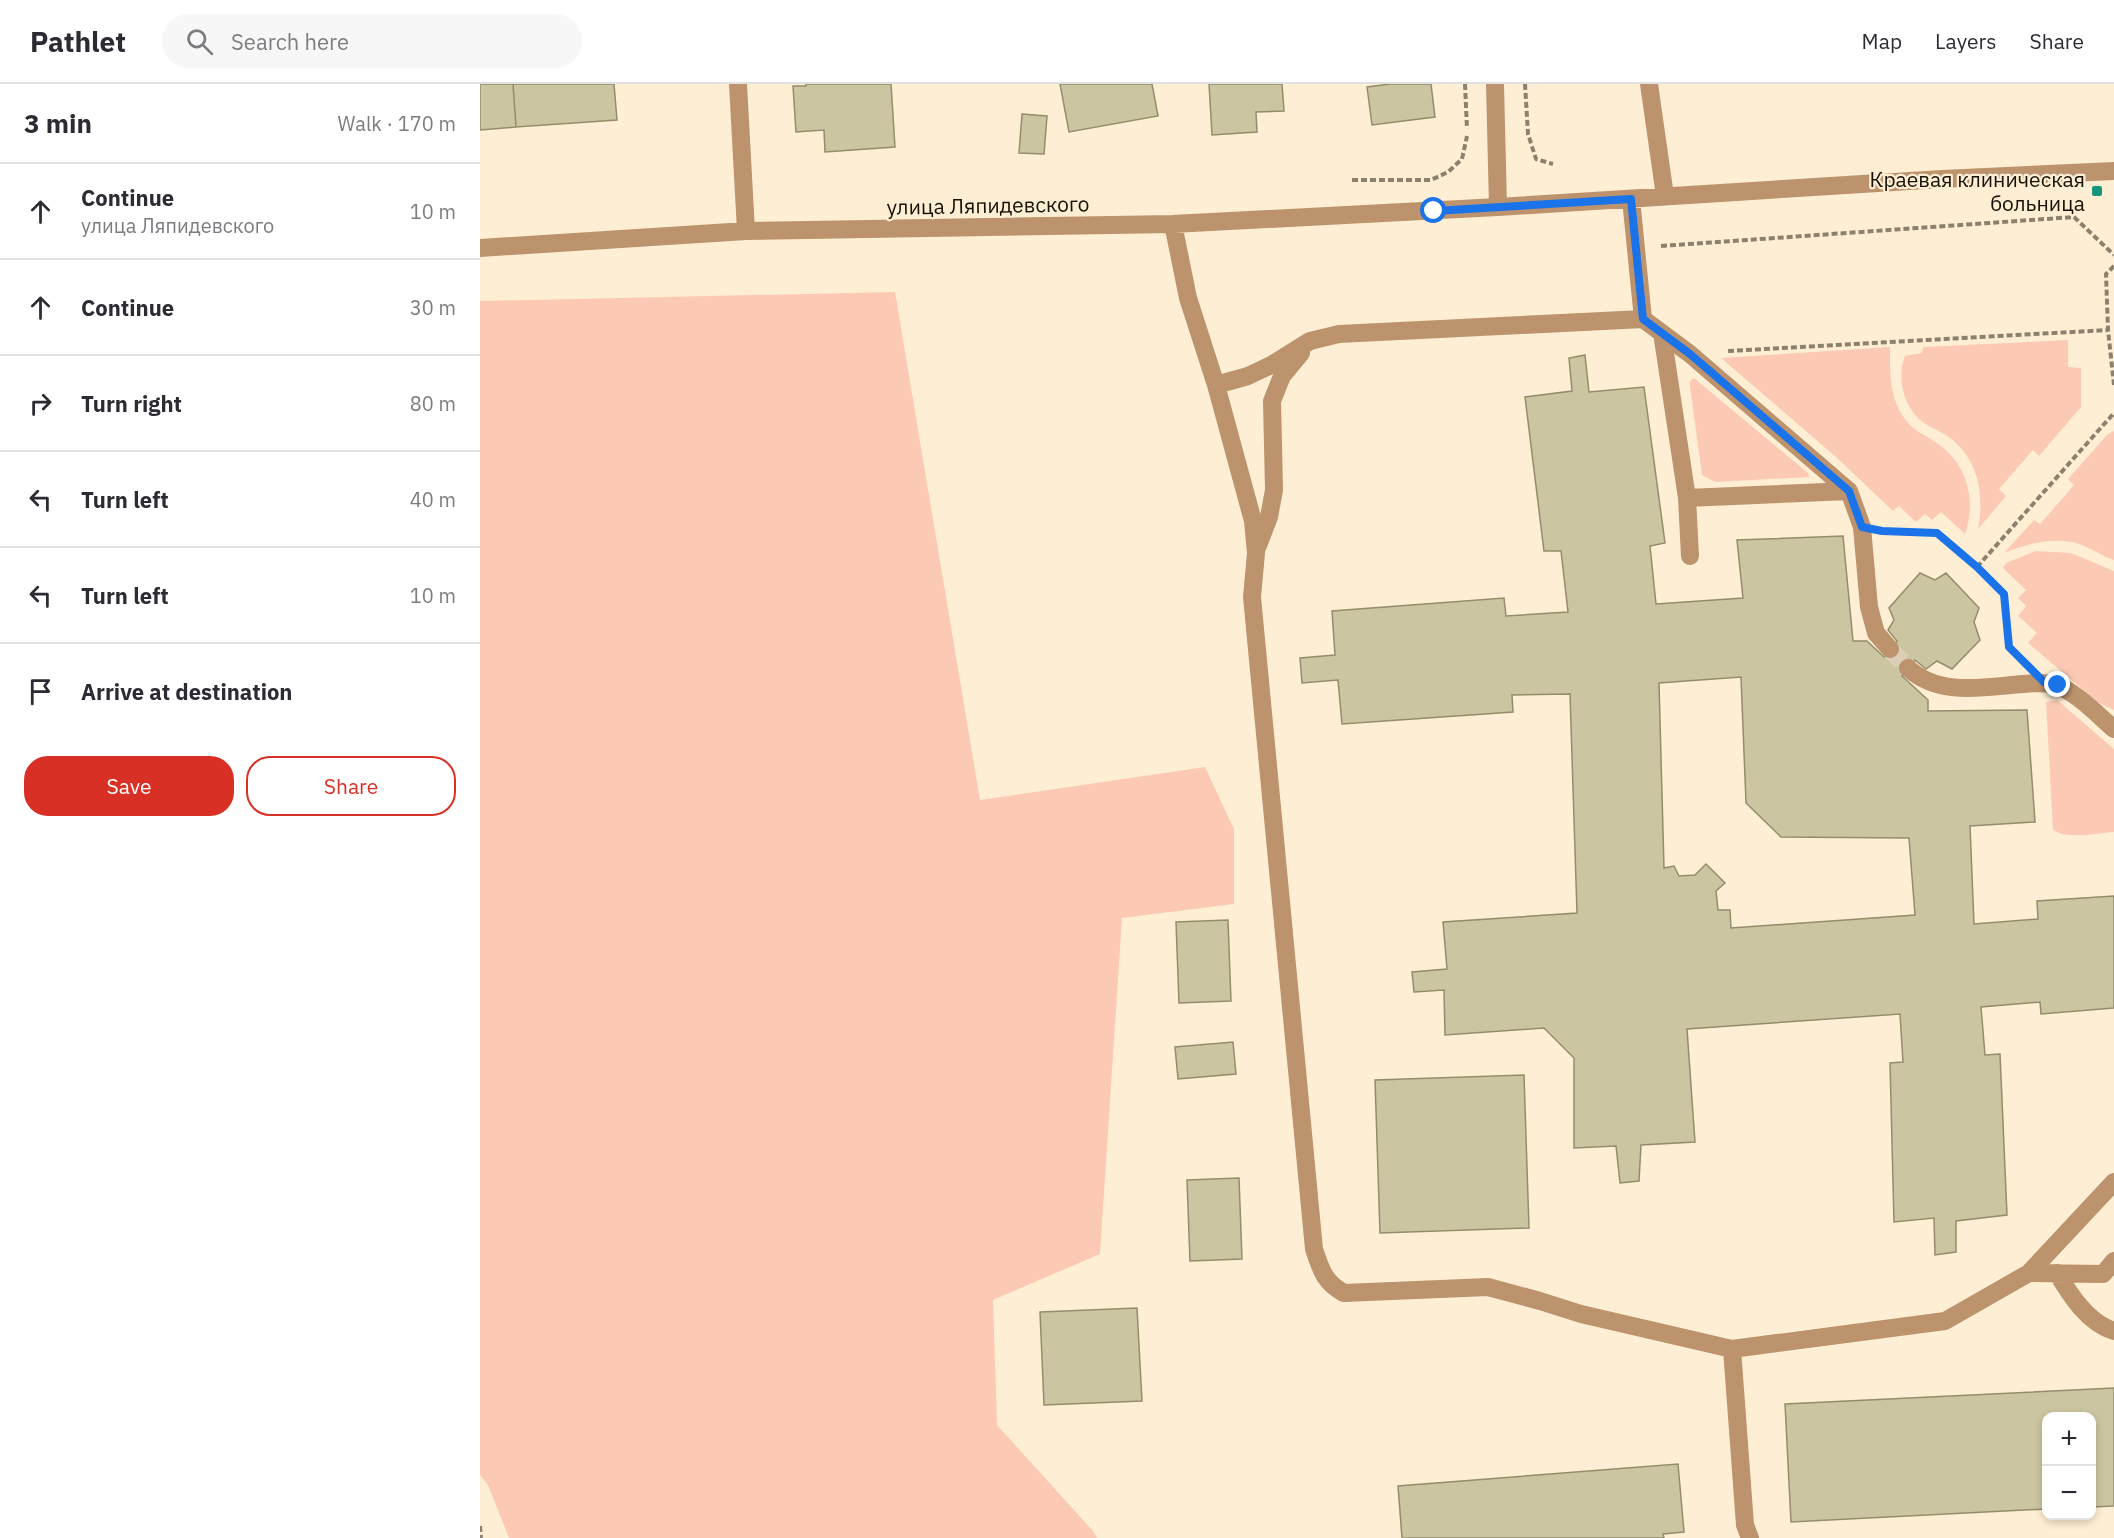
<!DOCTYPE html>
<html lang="en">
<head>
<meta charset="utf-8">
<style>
  :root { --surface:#fff; --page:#f7f7f7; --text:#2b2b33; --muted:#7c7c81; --line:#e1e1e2; --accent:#d93025 }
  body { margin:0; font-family:"IBM Plex Sans",sans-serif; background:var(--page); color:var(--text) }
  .controls { position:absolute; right:18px; bottom:18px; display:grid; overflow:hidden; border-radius:12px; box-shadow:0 3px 9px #0003 }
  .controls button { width:54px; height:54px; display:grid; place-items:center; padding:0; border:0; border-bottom:2px solid var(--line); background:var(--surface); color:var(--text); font:30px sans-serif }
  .stop { position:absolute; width:18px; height:18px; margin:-14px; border:4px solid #1a73e8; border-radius:50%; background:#fff }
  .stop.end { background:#1a73e8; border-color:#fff; box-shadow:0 2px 6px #0008 }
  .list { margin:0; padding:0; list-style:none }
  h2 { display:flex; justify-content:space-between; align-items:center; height:78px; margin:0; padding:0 24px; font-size:26px }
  h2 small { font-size:20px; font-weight:400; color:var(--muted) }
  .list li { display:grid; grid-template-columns:39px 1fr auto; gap:18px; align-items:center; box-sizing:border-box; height:96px; padding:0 24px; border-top:2px solid var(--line) }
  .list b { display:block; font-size:22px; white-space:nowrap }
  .list p { margin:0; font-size:20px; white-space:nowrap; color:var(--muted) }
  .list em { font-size:20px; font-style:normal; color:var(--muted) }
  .actions { display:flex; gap:12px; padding:18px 24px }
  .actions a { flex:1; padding:14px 0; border:2px solid var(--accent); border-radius:24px; text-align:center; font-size:21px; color:var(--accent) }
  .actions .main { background:var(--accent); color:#fff }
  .icon { flex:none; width:33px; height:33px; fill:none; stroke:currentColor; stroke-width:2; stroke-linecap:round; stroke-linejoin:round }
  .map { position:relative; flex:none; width:1634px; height:1454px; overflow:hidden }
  header { display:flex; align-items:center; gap:36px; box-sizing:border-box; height:84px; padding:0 30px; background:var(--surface); border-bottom:2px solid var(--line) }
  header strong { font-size:28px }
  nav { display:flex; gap:33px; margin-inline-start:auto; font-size:21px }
  .search { width:420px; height:54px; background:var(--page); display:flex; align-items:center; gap:15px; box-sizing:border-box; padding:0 21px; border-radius:33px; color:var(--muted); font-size:22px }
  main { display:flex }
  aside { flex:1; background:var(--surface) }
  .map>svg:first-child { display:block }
</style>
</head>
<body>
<header>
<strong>Pathlet</strong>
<div class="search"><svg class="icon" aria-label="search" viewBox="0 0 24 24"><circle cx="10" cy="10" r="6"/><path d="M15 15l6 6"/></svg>Search here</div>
<nav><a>Map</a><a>Layers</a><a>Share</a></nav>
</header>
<main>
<aside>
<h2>3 min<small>Walk · 170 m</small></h2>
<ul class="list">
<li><svg class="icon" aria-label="ahead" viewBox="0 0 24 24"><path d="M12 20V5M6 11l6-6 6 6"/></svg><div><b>Continue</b><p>улица Ляпидевского</p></div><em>10 m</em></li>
<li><svg class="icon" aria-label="ahead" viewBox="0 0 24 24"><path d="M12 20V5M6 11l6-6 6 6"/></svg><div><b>Continue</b></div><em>30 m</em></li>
<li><svg class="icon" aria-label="right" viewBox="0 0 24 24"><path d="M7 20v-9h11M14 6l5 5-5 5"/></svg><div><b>Turn right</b></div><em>80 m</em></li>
<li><svg class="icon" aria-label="left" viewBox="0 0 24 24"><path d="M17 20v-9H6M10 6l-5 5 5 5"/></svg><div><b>Turn left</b></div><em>40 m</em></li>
<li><svg class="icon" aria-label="left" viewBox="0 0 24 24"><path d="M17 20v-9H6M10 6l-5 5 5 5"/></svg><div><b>Turn left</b></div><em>10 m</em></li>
<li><svg class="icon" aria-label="arrive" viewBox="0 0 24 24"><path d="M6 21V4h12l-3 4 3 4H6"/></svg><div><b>Arrive at destination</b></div></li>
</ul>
<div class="actions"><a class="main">Save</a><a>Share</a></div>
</aside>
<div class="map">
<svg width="1634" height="1454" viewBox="0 0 1634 1454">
  <rect width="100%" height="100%" fill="#feefd4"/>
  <path fill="#fcc9b4" d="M415,208L500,716L725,683L754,745V820L642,834L620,1170L513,1216L517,1341L613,1447L617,1454H29L8,1401L0,1391V217Z
    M1588,256V283L1601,284V323L1559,372L1553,366L1519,405L1526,412L1498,445C1504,414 1500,382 1476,359C1467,350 1455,346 1444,339C1424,325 1416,295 1425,272L1442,269L1443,263Z
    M1410,263C1410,289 1409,313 1425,335C1433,347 1446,351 1458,360C1487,380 1497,417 1485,450L1461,428L1452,436L1445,430L1436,438L1419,422L1413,427L1356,373L1241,274Z
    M1214,294L1328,389L1329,393L1235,398L1222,391L1210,303V297Z
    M1634,347V476C1622,472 1611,464 1599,460C1575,452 1546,460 1524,469L1554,436L1560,440L1594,401L1588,395L1627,351Z
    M1556,467L1591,469L1634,487V626L1619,619L1548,559L1557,549L1538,532L1546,522L1538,514L1546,506L1523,484L1526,479Z
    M1577,616L1634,665V748C1616,749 1588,756 1573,746L1566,618Z"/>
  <path fill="#cbc5a1" stroke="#938d6b" stroke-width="1.5" fill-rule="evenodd" d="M0,0H33L36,43L0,46Z
    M33,0H134L137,36L36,43Z
    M326,0H411L415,63L345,68L344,46L316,48L313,2H326Z
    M580,0H672L678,32L589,48Z
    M729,0H802L804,27L776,28L777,48L732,51Z
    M910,0H951L955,33L892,41L887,3Z
    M542,30L567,32L564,70L539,69Z
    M1105,271L1109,308L1164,303L1185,459L1170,462L1176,520L1263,514L1257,456L1363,452L1373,557H1387L1404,573L1417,557L1408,546L1414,536L1409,524L1440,489L1455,496L1466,489L1499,524L1494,538L1500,556L1472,585L1457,577L1446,585L1435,576L1422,592L1448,616V627L1547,626L1555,738L1490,742L1494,840L1558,835L1557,817L1634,812V924L1561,930L1560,918L1501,923L1505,971L1520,970L1527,1131L1476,1137V1168L1455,1171L1454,1134L1414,1138L1410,979L1423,978L1420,930L1207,945L1215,1058L1161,1061L1159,1097L1140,1099L1136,1062L1094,1064V974L1064,944L965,951L964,906L934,908L932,888L967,885L963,838L1097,829L1090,610L1032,611L1033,628L862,640L858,596L822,599L820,574L855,571L852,527L1024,514L1026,532L1088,528L1081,467H1064L1045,313L1092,307L1089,274ZM1261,593L1266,719L1301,753L1429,754L1435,831L1251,844L1250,826H1238L1236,807L1245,799L1226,780L1215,791L1199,792L1194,782L1184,784L1179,599Z
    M748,836L751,917L699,919L696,838Z
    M753,958L756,990L698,995L695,963Z
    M1044,991L1049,1144L900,1149L895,996Z
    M759,1094L762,1175L710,1177L707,1096Z
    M657,1224L662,1317L564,1321L560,1228Z
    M1634,1304V1422L1612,1423V1332H1566V1425L1311,1438L1305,1320Z
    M1198,1380L1204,1448L1183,1450L1184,1454H922L918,1402Z"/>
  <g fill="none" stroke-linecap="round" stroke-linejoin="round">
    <path stroke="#dbceb5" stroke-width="18" stroke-dasharray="18 9" stroke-linecap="butt" d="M1410,565L1428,584"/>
    <path stroke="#8c816e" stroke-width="4" stroke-dasharray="6 3" stroke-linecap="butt" d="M985,0L987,45
      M1045,0L1048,50L1056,75L1073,80
      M872,96H951L968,88L982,75L987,52
      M1181,162L1594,133L1634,171
      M1634,182L1626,190L1628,246L1634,301
      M1248,267L1628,246
      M1408,447L1457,449L1497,484L1524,510L1529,563L1540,574
      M1497,483L1634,329
      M0,1442L1,1454"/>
    <path stroke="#bd936e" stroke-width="18" d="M258,0L266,147
      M1015,0L1018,123
      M1169,0L1185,112
      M1151,115L1163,235
      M693,140L708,214L736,301L773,437L776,469L772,513L834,1165C841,1186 844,1198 864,1209L1008,1203L1060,1217L1101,1230L1252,1265L1465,1237L1549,1189L1634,1098
      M0,164L266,147L693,140L1018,123L1462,95L1634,87
      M1182,249L1207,414L1210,472
      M736,301L768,292L793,280L830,257L859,250L1163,235L1210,270L1369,407L1382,443L1389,523L1396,549L1410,565
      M1207,414L1369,407
      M777,464L789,433L794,406L792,317L802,292L821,269
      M1428,584C1459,613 1504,603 1543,600C1554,599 1564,598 1575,601C1594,606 1619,632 1634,645
      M1549,1189L1623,1190L1634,1177
      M1577,1189C1590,1211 1608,1239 1634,1247
      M1252,1265L1265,1441L1270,1454"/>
  </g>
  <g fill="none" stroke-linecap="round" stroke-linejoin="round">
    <path stroke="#1a73e8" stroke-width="8" d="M954,127L1151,115L1163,235L1210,270L1369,407L1382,443L1402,447L1457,449L1497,483L1524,510L1529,563L1564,598L1578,601"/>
  </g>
  <rect fill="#18957c" stroke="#feefd4" stroke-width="2" x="1611" y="101" width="12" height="12" rx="3"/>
  <g text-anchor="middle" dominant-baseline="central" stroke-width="4.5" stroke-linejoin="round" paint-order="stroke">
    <g font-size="21" fill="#171005" stroke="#feefd4" text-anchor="end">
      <text x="1605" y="95">Краевая клиническая<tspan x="1605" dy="24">больница</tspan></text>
    </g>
    <g font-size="21" fill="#171005" stroke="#feefd4">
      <text transform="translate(508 121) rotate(-1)">улица Ляпидевского</text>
    </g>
  </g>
</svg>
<div class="controls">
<button>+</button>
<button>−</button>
</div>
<div class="stop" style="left:954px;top:127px"></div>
<div class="stop end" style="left:1578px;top:601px"></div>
</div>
</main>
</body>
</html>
